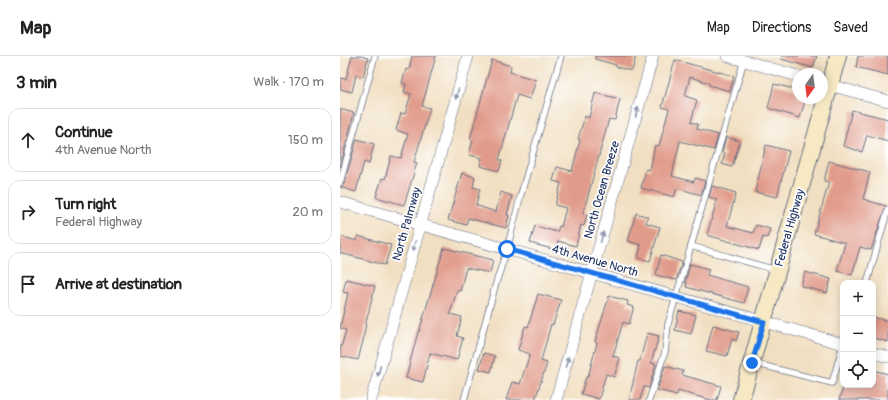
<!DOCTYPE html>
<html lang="en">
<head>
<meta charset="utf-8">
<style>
  :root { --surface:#fff; --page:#f2f2f2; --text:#222; --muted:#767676; --line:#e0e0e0 }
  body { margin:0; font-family:Pangolin,sans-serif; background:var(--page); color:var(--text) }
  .controls { position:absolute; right:12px; bottom:12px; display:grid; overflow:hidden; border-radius:8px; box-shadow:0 2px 10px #0003 }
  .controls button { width:36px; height:36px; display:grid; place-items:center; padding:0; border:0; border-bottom:1px solid var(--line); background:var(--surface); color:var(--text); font:20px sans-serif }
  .compass { position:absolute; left:452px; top:12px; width:36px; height:36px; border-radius:50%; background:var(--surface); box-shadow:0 2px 10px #0003; rotate:194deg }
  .stop { position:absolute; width:12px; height:12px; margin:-9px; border:3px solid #1a73e8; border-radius:50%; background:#fff }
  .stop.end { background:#1a73e8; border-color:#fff; box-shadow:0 1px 4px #0008 }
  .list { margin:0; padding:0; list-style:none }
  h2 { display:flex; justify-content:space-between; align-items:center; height:52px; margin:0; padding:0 16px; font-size:17px }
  h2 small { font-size:13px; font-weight:400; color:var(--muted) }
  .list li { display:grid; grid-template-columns:26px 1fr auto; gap:12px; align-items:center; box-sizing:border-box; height:64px; margin:0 8px 8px; padding:0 8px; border:1px solid var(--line); border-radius:12px }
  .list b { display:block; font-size:15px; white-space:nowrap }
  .list p { margin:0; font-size:13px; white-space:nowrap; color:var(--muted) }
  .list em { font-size:13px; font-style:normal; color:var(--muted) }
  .icon { flex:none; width:22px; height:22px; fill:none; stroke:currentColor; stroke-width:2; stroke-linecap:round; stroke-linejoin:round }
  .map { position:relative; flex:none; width:548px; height:344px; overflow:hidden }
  header { display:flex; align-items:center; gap:24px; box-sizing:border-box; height:56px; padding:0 20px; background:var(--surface); border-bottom:1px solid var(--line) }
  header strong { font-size:19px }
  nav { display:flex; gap:22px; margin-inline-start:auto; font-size:14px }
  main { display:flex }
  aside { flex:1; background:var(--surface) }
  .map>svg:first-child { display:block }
</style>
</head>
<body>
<header>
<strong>Map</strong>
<nav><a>Map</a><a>Directions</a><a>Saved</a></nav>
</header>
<main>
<aside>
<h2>3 min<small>Walk · 170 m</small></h2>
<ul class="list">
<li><svg class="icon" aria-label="ahead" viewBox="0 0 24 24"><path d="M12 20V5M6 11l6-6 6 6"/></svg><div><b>Continue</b><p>4th Avenue North</p></div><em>150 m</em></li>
<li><svg class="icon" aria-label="right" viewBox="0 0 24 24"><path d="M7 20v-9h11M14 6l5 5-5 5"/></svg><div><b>Turn right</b><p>Federal Highway</p></div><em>20 m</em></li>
<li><svg class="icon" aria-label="arrive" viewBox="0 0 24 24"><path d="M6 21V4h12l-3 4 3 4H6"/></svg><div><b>Arrive at destination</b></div></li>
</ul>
</aside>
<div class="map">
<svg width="548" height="344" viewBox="0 0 548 344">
  <rect width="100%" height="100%" fill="#fff"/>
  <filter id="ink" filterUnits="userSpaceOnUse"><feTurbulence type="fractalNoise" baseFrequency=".025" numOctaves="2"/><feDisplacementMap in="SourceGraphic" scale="8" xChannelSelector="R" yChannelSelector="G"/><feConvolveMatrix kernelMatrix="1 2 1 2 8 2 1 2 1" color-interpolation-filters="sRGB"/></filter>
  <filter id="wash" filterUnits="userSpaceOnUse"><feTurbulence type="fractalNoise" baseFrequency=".012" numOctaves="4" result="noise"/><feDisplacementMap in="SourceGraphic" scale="16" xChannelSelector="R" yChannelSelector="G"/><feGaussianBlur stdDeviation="0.9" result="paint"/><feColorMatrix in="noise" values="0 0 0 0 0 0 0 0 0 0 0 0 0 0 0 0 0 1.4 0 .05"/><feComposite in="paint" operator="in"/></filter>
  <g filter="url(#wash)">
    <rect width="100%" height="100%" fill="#f1dfc1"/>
    <g id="blocks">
      <path fill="#e19b8b" d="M12,0H21L28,2L23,21L16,19L12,36L0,33V22L6,23Z
        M72,0H96L82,50L90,52L74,106L77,107L64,149L36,141L42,122L45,123L51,100L61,102L68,78L56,74L61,57L65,58L71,38L64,36L66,28L62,27L66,13L69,14Z
        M255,0H296L292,15L276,11V9L255,3Z
        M442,0H477L473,12L441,3Z
        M518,0H548V19L516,11Z
        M152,4L171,10L170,16L196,24L190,43L177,39L159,104H162L159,115L140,110L142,102L129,99L133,84L130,83Z
        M335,4L394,20L390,35L369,29V27L350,21L345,40L357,44L351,66L358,68L357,73L378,79L374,94L340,85L332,120L354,126L355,122L365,125L361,139L337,132L334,141L301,132L306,113L310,114L315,89L319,90L329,53L322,51Z
        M434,28L458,34V42H466L460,62L428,52Z
        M255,37L280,43L275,64L269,63L243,158L247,159L244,170L241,169L236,190L218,185L216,194L190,187L195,170L217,176L219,170L221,171L226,152L215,149L221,127L213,125L217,111L232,115L240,84L238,83L245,60L249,62Z
        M0,53L14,57L0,111Z
        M512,54L548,63V85L527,79L522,96L503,90Z
        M386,81L400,85L392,111L382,108L385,97L382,96Z
        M17,83L34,88L29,108L24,106L16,136L0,131L4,128Z
        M426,89L449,95L437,141L415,136Z
        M489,105L530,116L523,143L546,150L531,194L520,191L512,219L497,215L505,187L474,178L489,126L484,125Z
        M122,117L135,121L133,131L140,133L136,149L138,150L156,156L161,136L172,140L167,159H169L166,172L128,162L126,169L108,164Z
        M372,130L396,137L387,170L413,177L416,169L430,173L427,182L423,181L419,194L367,179L377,144L369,141Z
        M296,157L308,161L306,167L320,171L310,205L298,202L301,189L288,185Z
        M0,180L17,185L18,180L51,189L45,209L0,197Z
        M104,192L153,204L150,217L126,212L120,235L117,234L110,258L122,261L117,280L123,282L117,304L90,297L83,326L66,322L78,276H79Z
        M321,199L342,206L336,224L316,219Z
        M350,208L369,213L367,219L408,231L404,247L346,231L347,227H345Z
        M465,216L491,223L487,237L461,230Z
        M6,223L35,230L26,266L23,285L18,304L0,300V295L6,274L0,272L8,237L3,236Z
        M198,238L221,244L213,269L211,268L201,305L207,307L195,344H166L172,326L180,328L190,298L178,294L185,270L188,271Z
        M269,240L288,245L287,249L294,251L289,268L283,266L273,300L280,302L274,321L266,318L259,343L241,338L246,321H248L257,287L255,286Z
        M339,255L356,259L351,278L335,274Z
        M533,261L548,265V286L533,282Z
        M373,269L399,276L396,285L392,283L387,300L366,295Z
        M307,277L319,280L311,307L316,308L309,332L304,331L300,344H289L298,305H300Z
        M144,297L155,300L151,316L139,313Z
        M325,310L343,315L342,319L381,330L377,344H371L338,335L337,339L317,334Z
        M533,314L548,318V344H499L504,329H533Z"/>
    </g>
  </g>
  <g filter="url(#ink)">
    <use href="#blocks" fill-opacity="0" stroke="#666d81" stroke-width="1"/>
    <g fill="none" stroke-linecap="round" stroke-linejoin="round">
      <defs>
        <path id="lane" d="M0,127L35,0
          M351,190L404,4
          M527,227L548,153
          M413,307L492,327L503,289
          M124,344L156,227L167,193L181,138L221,0
          M309,344L325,296L328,268L351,190L436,214"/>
        <path id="street" d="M387,0L458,20
          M482,27L548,45
          M0,146L503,288
          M533,297L548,301
          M31,344L128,0
          M216,344L313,0"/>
        <path id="secondary" d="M401,344L498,0"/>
      </defs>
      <use href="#lane" stroke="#666d81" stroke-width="7"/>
      <use href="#street" stroke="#666d81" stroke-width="12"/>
      <use href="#secondary" stroke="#666d81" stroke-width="18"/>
      <use href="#lane" stroke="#fff" stroke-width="5.5"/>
      <use href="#street" stroke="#fff" stroke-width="11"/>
      <use href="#secondary" stroke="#f6e9c3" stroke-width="16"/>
    </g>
    <defs><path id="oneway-solid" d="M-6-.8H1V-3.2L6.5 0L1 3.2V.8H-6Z"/></defs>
    <g fill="#8d97ae">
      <use href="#oneway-solid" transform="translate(117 38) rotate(106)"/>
      <use href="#oneway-solid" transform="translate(297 56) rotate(-74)"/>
      <use href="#oneway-solid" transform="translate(262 181) rotate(-74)"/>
      <use href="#oneway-solid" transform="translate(74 190) rotate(106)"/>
      <use href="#oneway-solid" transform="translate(227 306) rotate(-74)"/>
      <use href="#oneway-solid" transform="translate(39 315) rotate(106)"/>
    </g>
  </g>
  <g fill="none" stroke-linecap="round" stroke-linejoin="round" filter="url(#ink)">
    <path stroke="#1a73e8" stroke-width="5" d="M167,193L424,266L412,307"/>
  </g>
  <g text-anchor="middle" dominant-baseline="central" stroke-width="3.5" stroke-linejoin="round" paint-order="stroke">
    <g font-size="12" fill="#1b2f5e" stroke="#fff">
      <text transform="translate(262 134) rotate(-74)">North Ocean Breeze</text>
      <text transform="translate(67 168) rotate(-74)">North Palmway</text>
      <text transform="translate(450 172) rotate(-74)">Federal Highway</text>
      <text transform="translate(255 205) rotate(16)">4th Avenue North</text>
    </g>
  </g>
</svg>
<div class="controls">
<button>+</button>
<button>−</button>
<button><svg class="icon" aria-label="locate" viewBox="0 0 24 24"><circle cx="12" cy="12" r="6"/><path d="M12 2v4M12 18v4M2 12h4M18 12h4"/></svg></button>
</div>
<svg class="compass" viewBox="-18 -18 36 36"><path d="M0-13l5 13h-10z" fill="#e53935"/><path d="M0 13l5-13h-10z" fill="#767676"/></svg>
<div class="stop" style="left:167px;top:193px"></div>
<div class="stop end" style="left:412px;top:307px"></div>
</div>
</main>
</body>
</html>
